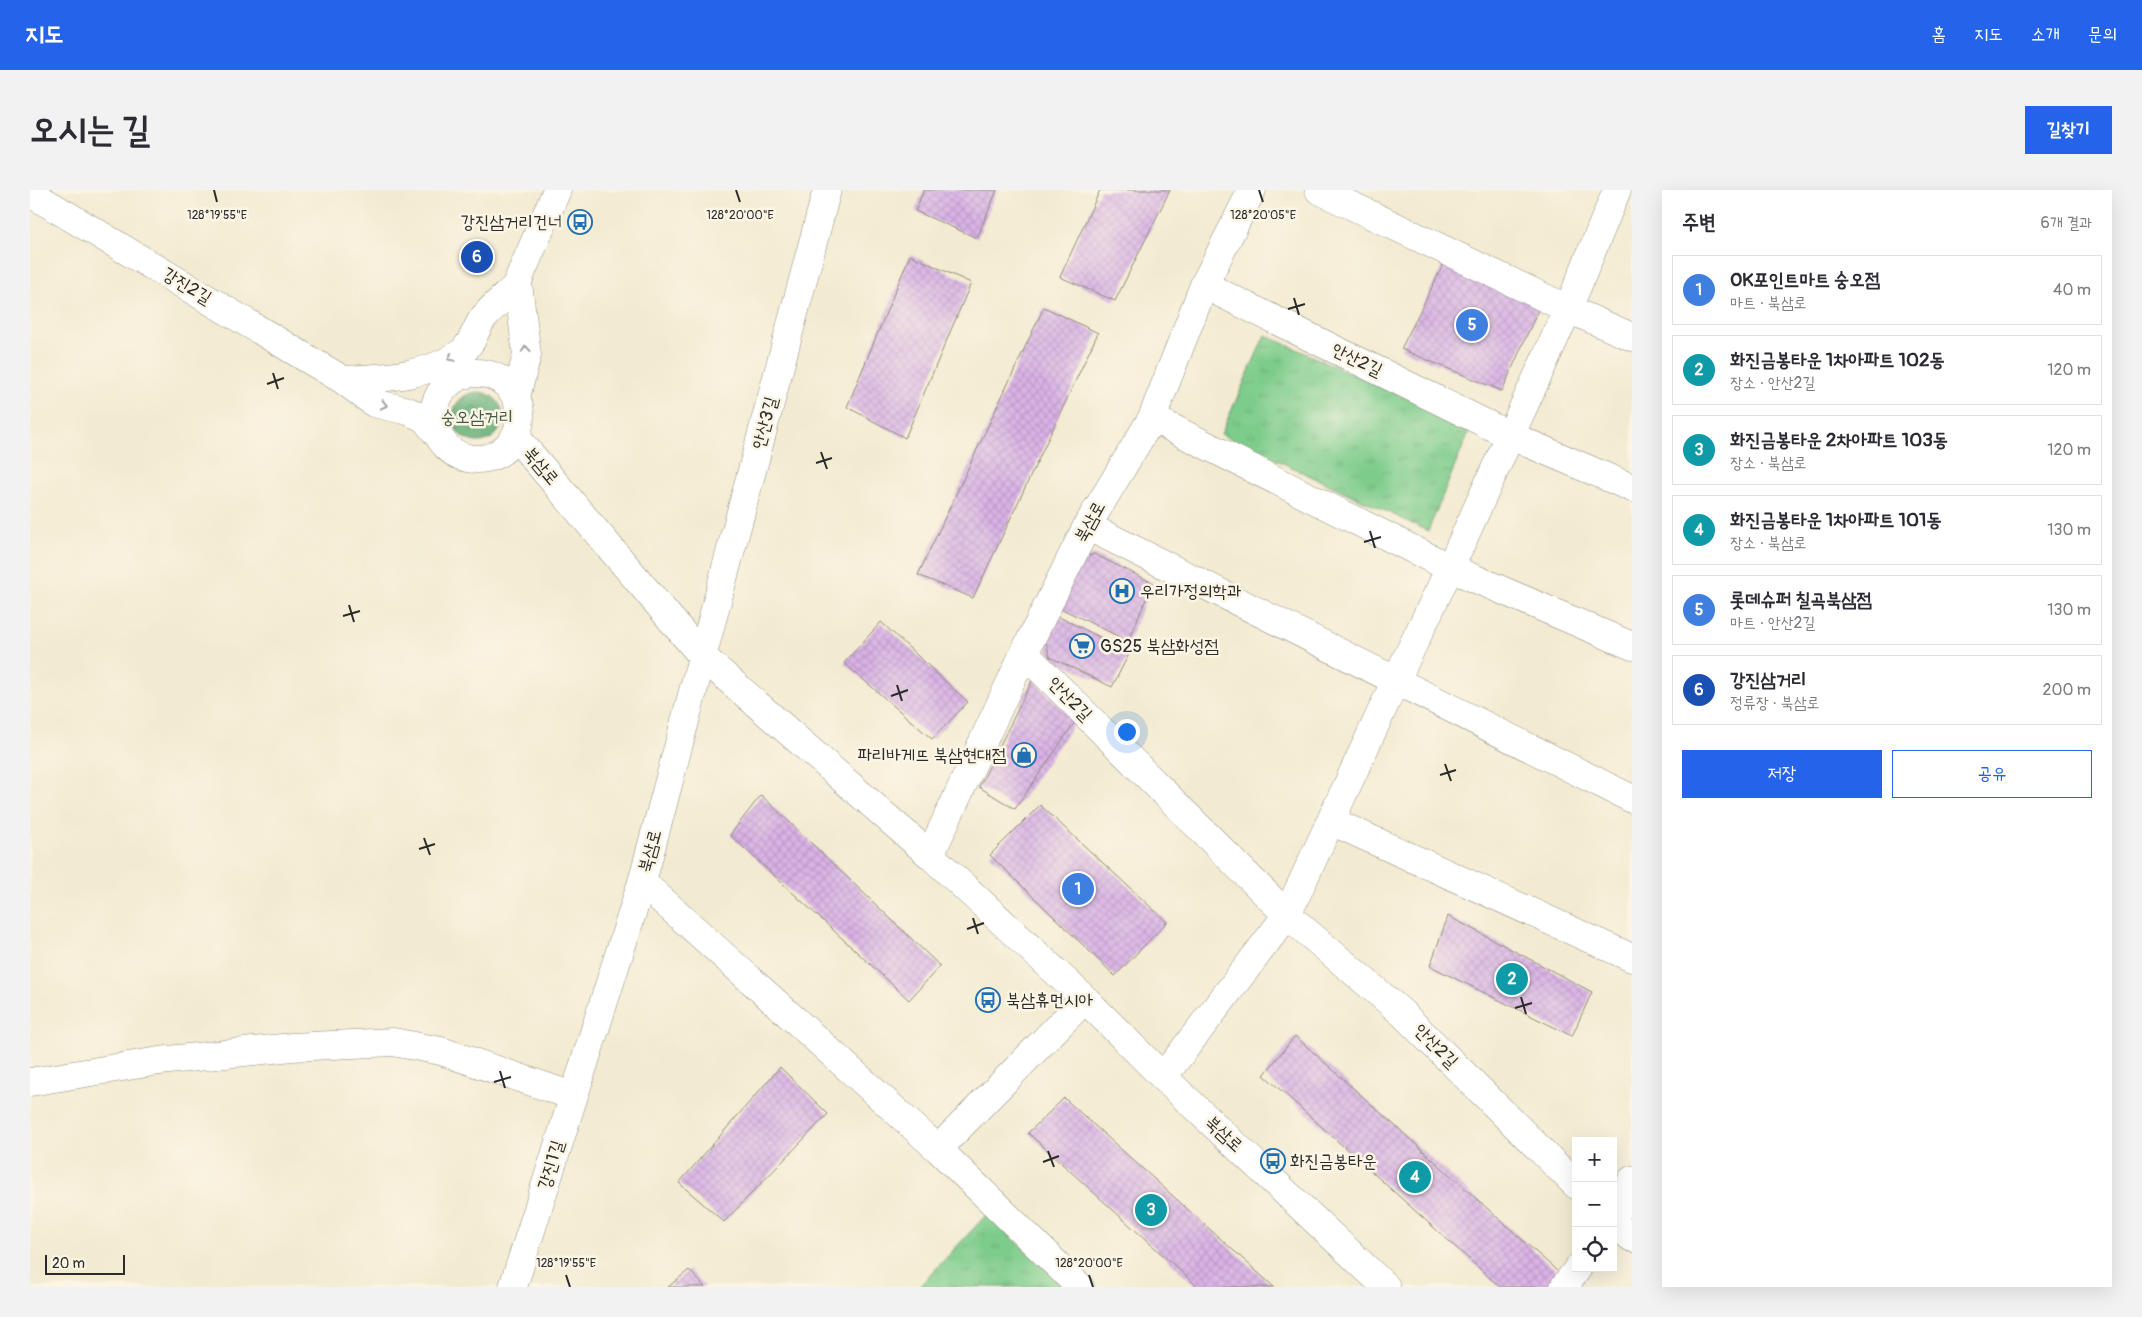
<!DOCTYPE html>
<html lang="ko">
<head>
<meta charset="utf-8">
<style>
  :root { --surface:#fff; --page:#f2f2f3; --text:#2b2b33; --muted:#7c7c81; --line:#e1e1e2; --accent:#2563eb }
  body { margin:0; font-family:Pangolin,"Poor Story",sans-serif; background:var(--page); color:var(--text) }
  .controls { position:absolute; right:15px; bottom:15px; display:grid; overflow:hidden; border-radius:0px; box-shadow:0 5px 20px #0002 }
  .controls button { width:45px; height:45px; display:grid; place-items:center; padding:0; border:0; border-bottom:1px solid var(--line); background:var(--surface); color:var(--text); font:25px sans-serif }
  .scale { position:absolute; left:15px; bottom:12px; width:80px; box-sizing:border-box; padding-left:5px; border:2px solid #2b2b2b; border-top:0; font-size:14px; line-height:18px; white-space:nowrap; color:#2b2b2b; -webkit-text-stroke:4px #fcf5e5; paint-order:stroke }
  .you { position:absolute; left:1096px; top:541px; width:18px; height:18px; margin:-12px; border:4px solid #fff; border-radius:50%; background:#1a73e8; box-shadow:0 0 0 8px #1a73e833 }
  .badge { display:grid; place-items:center; width:32px; height:32px; border-radius:50%; background:var(--accent); color:#fff; font-size:16px; font-weight:700 }
  .pin { position:absolute; translate:-50% -50%; border:2px solid #fff; box-shadow:0 1px 5px #0006 }
  .list { margin:0; padding:0; list-style:none }
  h2 { display:flex; justify-content:space-between; align-items:center; height:65px; margin:0; padding:0 20px; font-size:21px }
  h2 small { font-size:16px; font-weight:400; color:var(--muted) }
  .list li { display:grid; grid-template-columns:32px 1fr auto; gap:15px; align-items:center; box-sizing:border-box; height:70px; margin:0 10px 10px; padding:0 10px; border:1px solid var(--line); border-radius:0px }
  .list b { display:block; font-size:19px; white-space:nowrap }
  .list p { margin:0; font-size:16px; white-space:nowrap; color:var(--muted) }
  .list em { font-size:16px; font-style:normal; color:var(--muted) }
  .actions { display:flex; gap:10px; padding:15px 20px }
  .actions a { flex:1; padding:11px 0; border:1px solid var(--accent); border-radius:0px; text-align:center; font-size:18px; color:var(--accent) }
  .actions .main { background:var(--accent); color:#fff }
  .icon { flex:none; width:28px; height:28px; fill:none; stroke:currentColor; stroke-width:2; stroke-linecap:round; stroke-linejoin:round }
  .map { position:relative; flex:none; width:1602px; height:1097px; overflow:hidden; border-radius:0px }
  header { display:flex; align-items:center; gap:30px; box-sizing:border-box; height:70px; padding:0 25px; background:var(--accent); color:#fff }
  header strong { font-size:24px }
  nav { display:flex; gap:28px; margin-inline-start:auto; font-size:18px }
  .intro { display:flex; align-items:center; justify-content:space-between; box-sizing:border-box; height:120px; padding:0 30px }
  h1 { margin:0; font-size:35px }
  .button { padding:12px 22px; border-radius:0px; background:var(--accent); color:#fff; font-size:18px; font-weight:700 }
  main { display:flex; gap:30px; padding:0 30px }
  aside { flex:1; background:var(--surface); border-radius:0px; box-shadow:0 5px 20px #0002 }
  .map>svg:first-child { display:block }
</style>
</head>
<body>
<header>
<strong>지도</strong>
<nav><a>홈</a><a>지도</a><a>소개</a><a>문의</a></nav>
</header>
<div class="intro"><h1>오시는 길</h1><a class="button">길찾기</a></div>
<main>
<div class="map">
<svg width="1602" height="1097" viewBox="0 0 1602 1097">
  <defs>
    <pattern id="grass-tufts" width="24" height="20" patternUnits="userSpaceOnUse" patternTransform="scale(1.25)"><rect width="24" height="20" fill="#7dcc8b"/><path d="M3 7l-1-3M5 7V3M7 7l1-3M15 17l-1-3M17 17v-4M19 17l1-3" fill="none" stroke="#6caf78"/></pattern>
    <pattern id="forest-crowns" width="20" height="18" patternUnits="userSpaceOnUse" patternTransform="scale(1.25)"><rect width="20" height="18" fill="#66b077"/><path d="M2 6a3 3 0 1 1 6 0M12 15a3 3 0 1 1 6 0" fill="none" stroke="#548f62"/></pattern>
    <pattern id="building-cross-hatch" width="8" height="8" patternUnits="userSpaceOnUse" patternTransform="scale(1.25)"><rect width="8" height="8" fill="#d9b2e6"/><path d="M0 0l8 8M0 8l8-8" fill="none" stroke="#ba99c5"/></pattern>
  </defs>
  <rect width="100%" height="100%" fill="#fcf5e5"/>
  <filter id="ink" filterUnits="userSpaceOnUse"><feTurbulence type="fractalNoise" baseFrequency=".02" numOctaves="2"/><feDisplacementMap in="SourceGraphic" scale="10" xChannelSelector="R" yChannelSelector="G"/><feConvolveMatrix kernelMatrix="1 2 1 2 8 2 1 2 1" color-interpolation-filters="sRGB"/></filter>
  <filter id="wash" filterUnits="userSpaceOnUse"><feTurbulence type="fractalNoise" baseFrequency=".0096" numOctaves="4" result="noise"/><feDisplacementMap in="SourceGraphic" scale="20" xChannelSelector="R" yChannelSelector="G"/><feGaussianBlur stdDeviation="1.12" result="paint"/><feColorMatrix in="noise" values="0 0 0 0 0 0 0 0 0 0 0 0 0 0 0 0 0 1.4 0 .05"/><feComposite in="paint" operator="in"/></filter>
  <g filter="url(#wash)">
    <rect width="100%" height="100%" fill="#f3ebd1"/>
    <path fill="url(#grass-tufts)" stroke="#547c5b" d="M1235,145L1441,237L1398,341L1191,244Z
      M957,1024L1035,1097H889Z"/>
    <path fill="url(#forest-crowns)" stroke="#486e51" d="M423 227a25 25 0 1 1 50 0a25 25 0 1 1-50 0Z"/>
    <g id="blocks">
      <path fill="url(#building-cross-hatch)" d="M894,0H967L947,48L885,21Z
        M1070,0H1140L1085,111L1030,87Z
        M880,65L941,93L875,248L817,217Z
        M1415,71L1512,111L1472,201L1371,159Z
        M1014,117L1068,143L943,408L888,385Z
        M1064,364L1123,393L1098,451L1028,417L1048,370Z
        M1027,426L1100,462L1082,497L1020,467L1015,449Z
        M851,432L938,512L902,549L814,473Z
        M1003,489L1045,532L985,619L949,597Z
        M731,605L910,776L879,810L700,645Z
        M1010,615L1137,732L1085,786L960,665Z
        M1418,726L1562,802L1542,846L1400,776Z
        M1265,846L1536,1089L1529,1097H1470L1234,885Z
        M750,877L798,924L694,1032L649,993Z
        M1034,908L1244,1097H1168L998,943Z
        M659,1080L675,1097H638Z"/>
    </g>
  </g>
  <g filter="url(#ink)">
    <use href="#blocks" fill-opacity="0" stroke="#8f8b7e" stroke-width="1"/>
    <g fill="none" stroke-linecap="round" stroke-linejoin="round">
      <defs>
        <path id="minor" d="M1289,0L1538,119L1602,147
          M0,3L313,190L344,213L378,221L394,228L408,245
          M1174,95L1479,245L1602,298
          M480,109L527,0
          M404 226a43 43 0 1 1 86 0a43 43 0 1 1-86 0Z
          M313,190C352,188 399,187 432,162C444,152 445,138 454,127C464,115 477,105 488,94
          M486,207L497,165L488,94
          M1122,228L1420,378L1602,456
          M485,246L673,467L900,665L1055,809L1133,887L1356,1097
          M1057,336L1602,609
          M994,463L1257,725L1371,822L1546,995
          M1301,631L1602,768
          M900,665L994,463L1057,336L1122,228L1174,95L1222,0
          M612,692L908,959L1050,1097
          M1133,887L1257,725L1366,490L1420,378L1538,119L1587,0
          M0,892L129,871L262,857L363,852L411,861L543,906
          M908,959L1055,809
          M1583,1030L1602,990
          M1583,1033L1602,1048
          M483,1097L612,692L797,0
          M1534,1097L1548,1078"/>
      </defs>
      <use href="#minor" stroke="#8f8b7e" stroke-width="29"/>
      <use href="#minor" stroke="#fff" stroke-width="28"/>
    </g>
    <defs><path id="oneway-chevron" d="M-2-3.5L2.5 0L-2 3.5" fill="none" stroke-width="1.6" stroke-linecap="round" stroke-linejoin="round" transform="scale(1.25)"/></defs>
    <g stroke="#a0a0a0">
      <use href="#oneway-chevron" transform="translate(496 159) rotate(-94)"/>
      <use href="#oneway-chevron" transform="translate(421 168) rotate(152)"/>
      <use href="#oneway-chevron" transform="translate(354 215) rotate(14)"/>
    </g>
  </g>
  <path fill="none" stroke="#2b2b2b" stroke-width="2" d="M184,0L187,12M706,0L710,12M1229,0L1233,12M1264,108L1269,125M1258,119L1275,114M243,183L248,199M237,194L254,188M791,262L797,279M786,273L802,268M1340,341L1345,358M1334,352L1351,347M319,415L324,432M313,426L330,421M867,495L872,511M861,506L878,500M1415,574L1421,591M1410,585L1426,580M394,648L400,665M389,659L405,654M943,728L948,744M937,739L954,733M1491,807L1496,824M1485,818L1502,813M470,881L475,898M464,892L481,887M1018,961L1024,977M1013,972L1029,966M536,1085L540,1097M1059,1085L1063,1097"/>
  <defs>
    <symbol id="bus-ring" viewBox="-11 -11 22 22"><circle r="9.5" fill="#fcf5e5" stroke="#1f6fb2" stroke-width="1.5"/><path d="M-5-6H5V4H4V6H2V4H-2V6H-4V4H-5ZM-3.5-4V0h7V-4ZM-3.5 1.2v1.5H-2V1.2ZM2 1.2v1.5H3.5V1.2Z" fill="#1f6fb2"/></symbol>
    <symbol id="hospital-ring" viewBox="-11 -11 22 22"><circle r="9.5" fill="#fcf5e5" stroke="#1f6fb2" stroke-width="1.5"/><path d="M-5-5h3v3.5h4V-5h3V5h-3V1.5h-4V5h-3Z" fill="#1f6fb2"/></symbol>
    <symbol id="supermarket-ring" viewBox="-11 -11 22 22"><circle r="9.5" fill="#fcf5e5" stroke="#1f6fb2" stroke-width="1.5"/><path d="M-6-5.5h2.5l.6 2H6L4.5 2H-2.5L-4.4-4H-6ZM-1.5 3.2a1.3 1.3 0 1 0 .1 0ZM3 3.2a1.3 1.3 0 1 0 .1 0Z" fill="#1f6fb2"/></symbol>
    <symbol id="shop-ring" viewBox="-11 -11 22 22"><circle r="9.5" fill="#fcf5e5" stroke="#1f6fb2" stroke-width="1.5"/><path d="M-5-2.5h2.3a2.7 3.5 0 0 1 5.4 0H5L5.5 6h-11ZM-1.5-2.5h3a1.5 2.3 0 0 0-3 0Z" fill="#1f6fb2"/></symbol>
  </defs>
  <g fill-rule="evenodd">
    <use href="#bus-ring" x="536" y="18" width="28" height="28"/>
    <use href="#hospital-ring" x="1078" y="387" width="28" height="28"/>
    <use href="#supermarket-ring" x="1038" y="442" width="28" height="28"/>
    <use href="#shop-ring" x="980" y="551" width="28" height="28"/>
    <use href="#bus-ring" x="944" y="796" width="28" height="28"/>
    <use href="#bus-ring" x="1229" y="957" width="28" height="28"/>
  </g>
  <g text-anchor="middle" dominant-baseline="central" stroke-width="5" stroke-linejoin="round" paint-order="stroke">
    <g font-size="18" fill="#2b2b2b" stroke="#fcf5e5" text-anchor="start">
      <text x="532" y="32" text-anchor="end">강진삼거리건너</text>
      <text x="1110" y="401">우리가정의학과</text>
      <text x="1070" y="456">GS25 북삼화성점</text>
      <text x="976" y="565" text-anchor="end">파리바게뜨 북삼현대점</text>
      <text x="976" y="810">북삼휴먼시아</text>
      <text x="1260" y="971">화진금봉타운</text>
    </g>
    <g font-size="18" fill="#2b2b2b" stroke="#fcf5e5">
      <text transform="translate(157 96) rotate(31)">강진2길</text>
      <text transform="translate(1327 170) rotate(26)">안산2길</text>
      <text transform="translate(735 233) rotate(-75)">안산3길</text>
      <text transform="translate(511 276) rotate(50)">북삼로</text>
      <text transform="translate(1060 332) rotate(-61)">북삼로</text>
      <text transform="translate(1040 509) rotate(45)">안산2길</text>
      <text transform="translate(620 661) rotate(-75)">북삼로</text>
      <text transform="translate(1406 856) rotate(45)">안산2길</text>
      <text transform="translate(1194 944) rotate(43)">북삼로</text>
      <text transform="translate(521 975) rotate(-73)">강진1길</text>
    </g>
    <g font-size="18" fill="#445b48" stroke="#fcf5e5">
      <text x="447" y="227">숭오삼거리</text>
    </g>
  </g>
  <g font-size="12" text-anchor="middle" fill="#2b2b2b" stroke="#fcf5e5" stroke-width="5" stroke-linejoin="round" paint-order="stroke">
    <text x="187" y="29">128°19'55"E</text>
    <text x="710" y="29">128°20'00"E</text>
    <text x="1233" y="29">128°20'05"E</text>
    <text x="536" y="1077">128°19'55"E</text>
    <text x="1059" y="1077">128°20'00"E</text>
  </g>
</svg>
<div class="controls">
<button>+</button>
<button>−</button>
<button><svg class="icon" aria-label="locate" viewBox="0 0 24 24"><circle cx="12" cy="12" r="6"/><path d="M12 2v4M12 18v4M2 12h4M18 12h4"/></svg></button>
</div>
<div class="scale">20 m</div>
<div class="you"></div>
<div class="pin badge" style="left:1048px;top:699px;background:#3f7fe0">1</div>
<div class="pin badge" style="left:1482px;top:789px;background:#0f9aa8">2</div>
<div class="pin badge" style="left:1121px;top:1020px;background:#0f9aa8">3</div>
<div class="pin badge" style="left:1385px;top:987px;background:#0f9aa8">4</div>
<div class="pin badge" style="left:1442px;top:135px;background:#3f7fe0">5</div>
<div class="pin badge" style="left:447px;top:67px;background:#1a4fb4">6</div>
</div>
<aside>
<h2>주변<small>6개 결과</small></h2>
<ul class="list">
<li><span class="badge" style="background:#3f7fe0">1</span><div><b>OK포인트마트 숭오점</b><p>마트 · 북삼로</p></div><em>40 m</em></li>
<li><span class="badge" style="background:#0f9aa8">2</span><div><b>화진금봉타운 1차아파트 102동</b><p>장소 · 안산2길</p></div><em>120 m</em></li>
<li><span class="badge" style="background:#0f9aa8">3</span><div><b>화진금봉타운 2차아파트 103동</b><p>장소 · 북삼로</p></div><em>120 m</em></li>
<li><span class="badge" style="background:#0f9aa8">4</span><div><b>화진금봉타운 1차아파트 101동</b><p>장소 · 북삼로</p></div><em>130 m</em></li>
<li><span class="badge" style="background:#3f7fe0">5</span><div><b>롯데슈퍼 칠곡북삼점</b><p>마트 · 안산2길</p></div><em>130 m</em></li>
<li><span class="badge" style="background:#1a4fb4">6</span><div><b>강진삼거리</b><p>정류장 · 북삼로</p></div><em>200 m</em></li>
</ul>
<div class="actions"><a class="main">저장</a><a>공유</a></div>
</aside>
</main>
</body>
</html>
